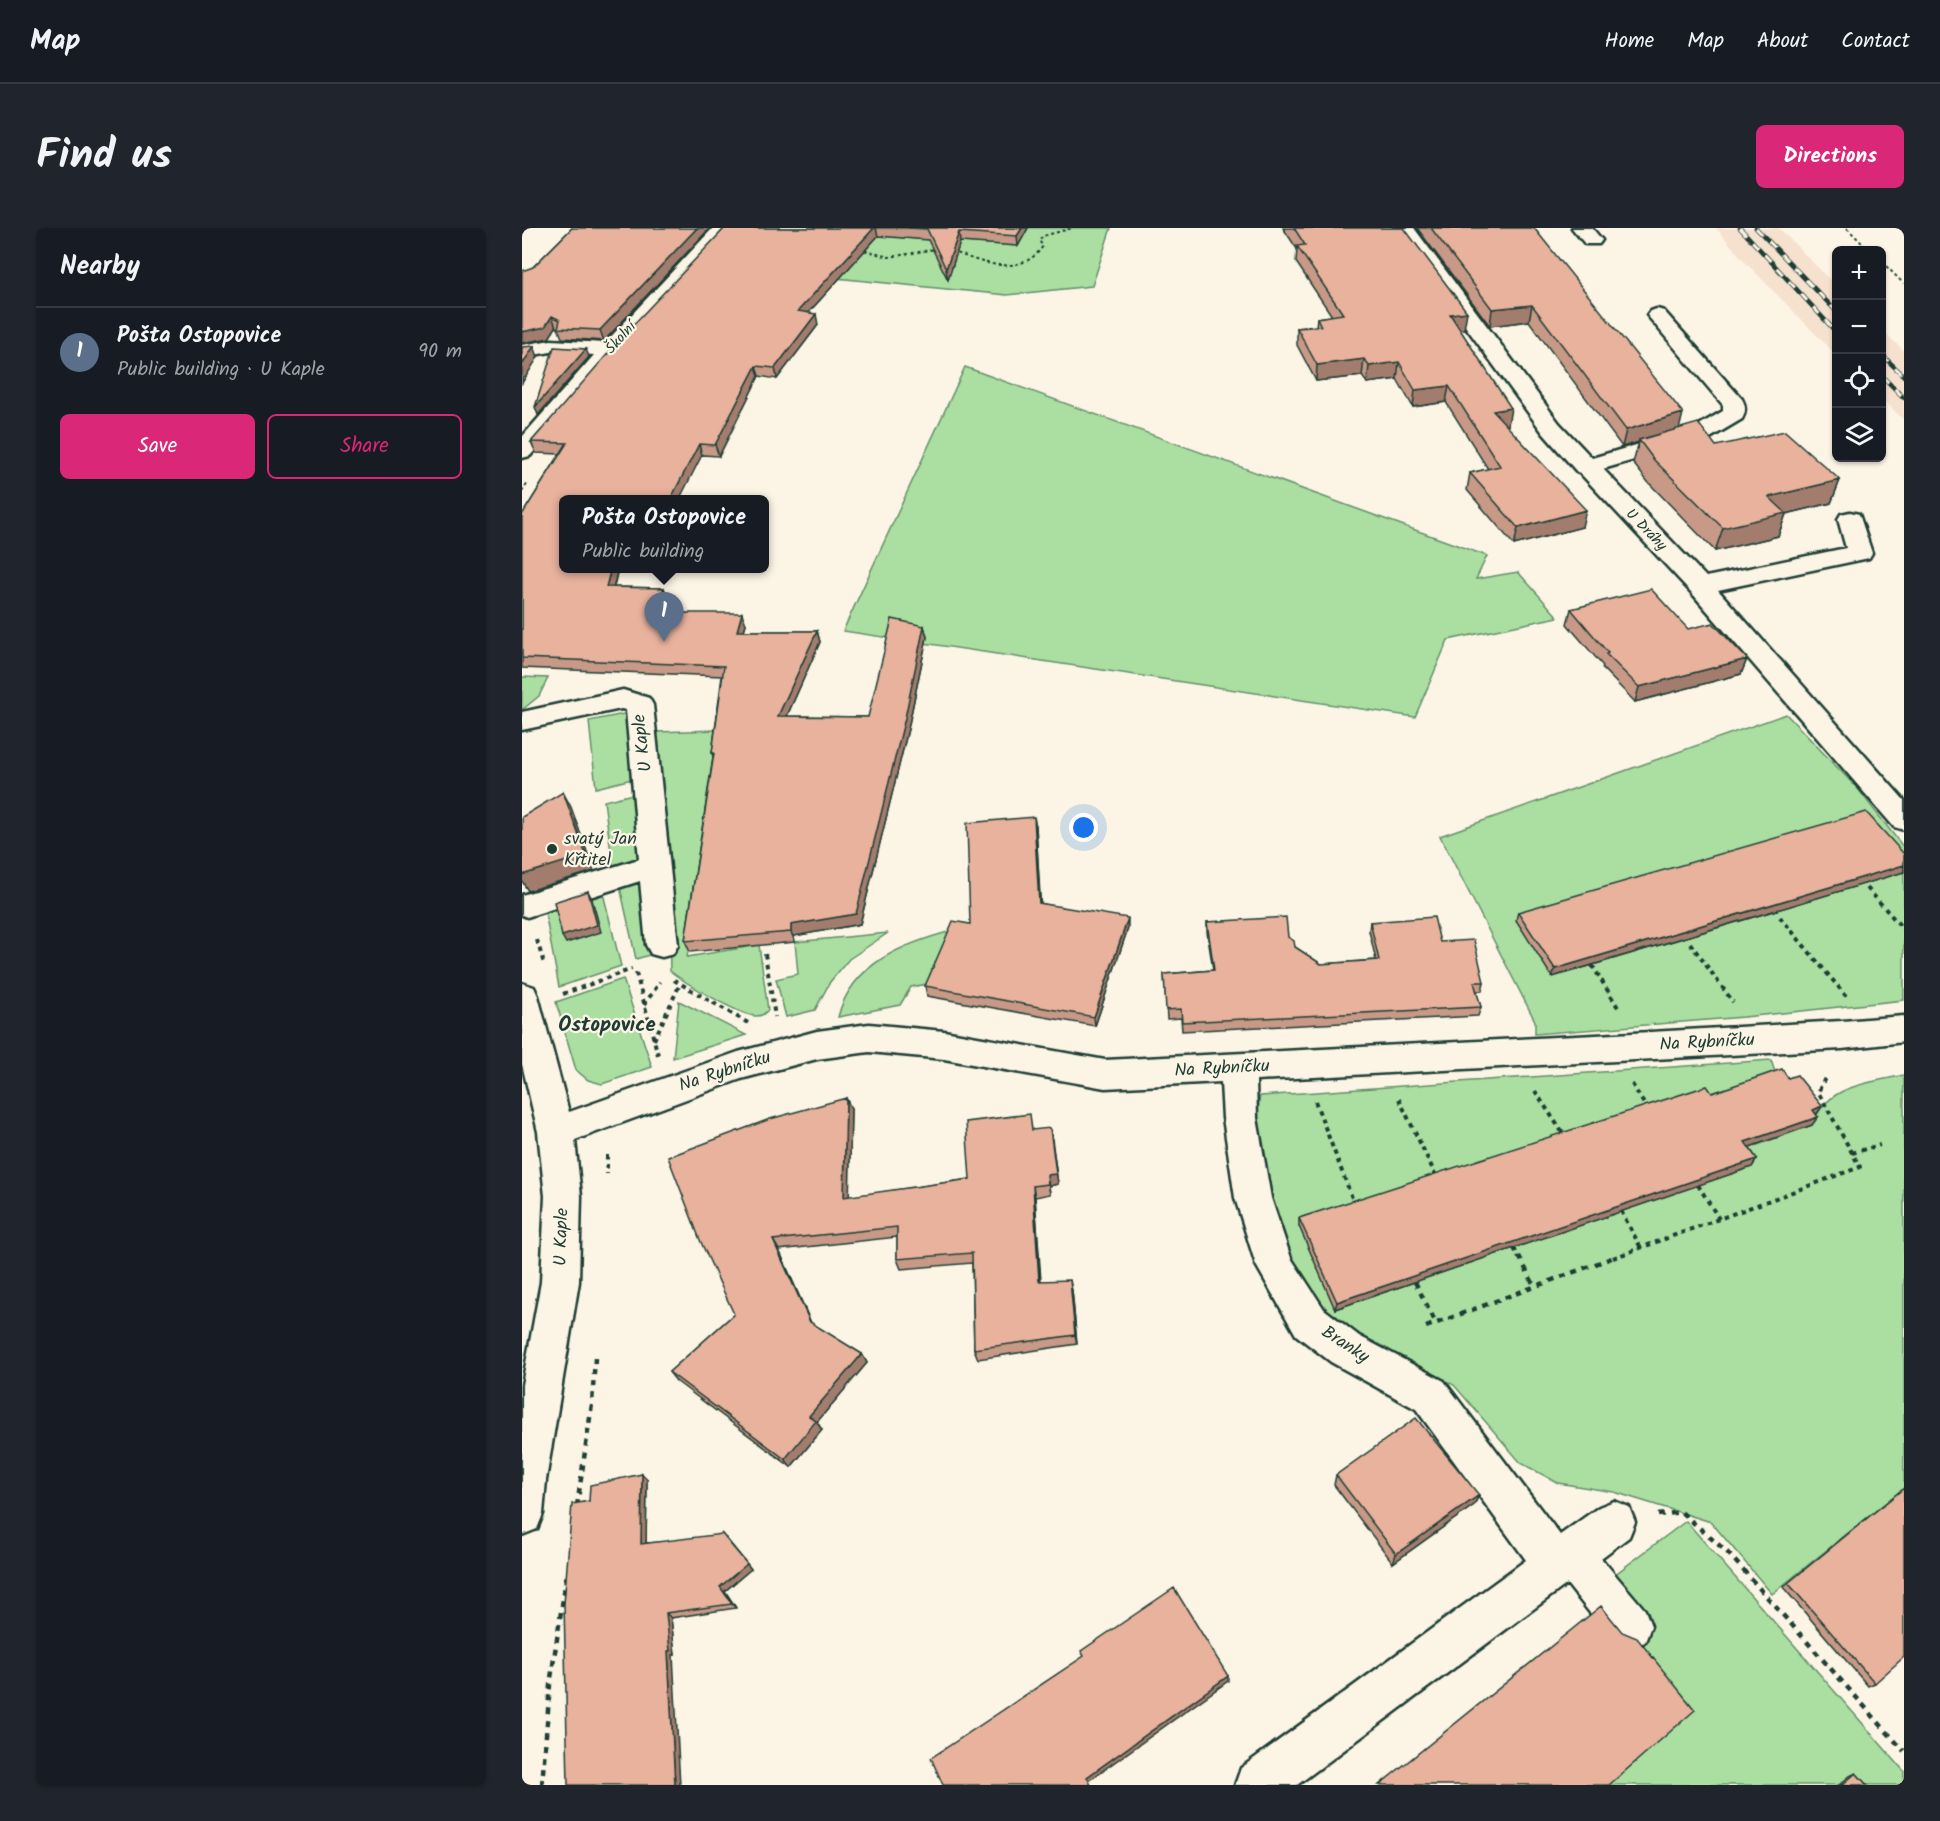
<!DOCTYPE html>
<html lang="en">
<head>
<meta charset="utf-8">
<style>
  :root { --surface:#171b24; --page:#20242c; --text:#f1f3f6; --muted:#9ea1a6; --line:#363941; --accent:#db2777 }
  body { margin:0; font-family:Kalam,sans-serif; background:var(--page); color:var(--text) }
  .controls { position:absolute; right:18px; top:18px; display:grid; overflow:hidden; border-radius:9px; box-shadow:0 2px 4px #0004 }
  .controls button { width:54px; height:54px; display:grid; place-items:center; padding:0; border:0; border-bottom:2px solid var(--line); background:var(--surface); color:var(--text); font:30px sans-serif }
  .you { position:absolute; left:562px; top:600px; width:21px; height:21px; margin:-15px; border:4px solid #fff; border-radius:50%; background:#1a73e8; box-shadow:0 0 0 9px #1a73e833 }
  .badge { display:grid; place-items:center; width:39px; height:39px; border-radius:50%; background:var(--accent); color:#fff; font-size:20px; font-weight:700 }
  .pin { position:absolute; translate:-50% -50px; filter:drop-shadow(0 2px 3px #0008) }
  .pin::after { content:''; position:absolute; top:32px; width:21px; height:18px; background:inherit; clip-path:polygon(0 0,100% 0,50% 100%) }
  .popup { position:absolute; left:37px; top:267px; width:210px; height:78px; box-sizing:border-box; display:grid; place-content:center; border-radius:9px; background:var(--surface); filter:drop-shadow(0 2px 4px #0005); font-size:20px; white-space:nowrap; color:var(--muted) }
  .popup b { font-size:22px; color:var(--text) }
  .popup::after { content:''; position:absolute; left:50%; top:100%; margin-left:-12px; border:12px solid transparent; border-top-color:var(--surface) }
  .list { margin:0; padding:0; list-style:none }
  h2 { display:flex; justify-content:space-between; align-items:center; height:78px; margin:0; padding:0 24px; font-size:26px }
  h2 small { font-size:20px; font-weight:400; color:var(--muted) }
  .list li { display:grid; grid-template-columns:39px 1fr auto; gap:18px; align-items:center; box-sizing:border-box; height:90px; padding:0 24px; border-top:2px solid var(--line) }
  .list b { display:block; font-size:22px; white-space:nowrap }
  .list p { margin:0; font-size:20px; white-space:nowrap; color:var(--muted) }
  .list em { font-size:20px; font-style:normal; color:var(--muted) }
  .actions { display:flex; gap:12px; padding:18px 24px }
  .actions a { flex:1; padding:14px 0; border:2px solid var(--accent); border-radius:9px; text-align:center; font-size:21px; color:var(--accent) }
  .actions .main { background:var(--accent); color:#fff }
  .icon { flex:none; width:33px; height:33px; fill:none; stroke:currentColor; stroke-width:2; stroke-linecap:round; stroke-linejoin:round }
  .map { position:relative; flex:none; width:1382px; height:1557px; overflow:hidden; border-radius:9px }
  header { display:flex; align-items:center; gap:36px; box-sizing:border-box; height:84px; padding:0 30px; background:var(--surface); border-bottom:2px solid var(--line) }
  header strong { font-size:28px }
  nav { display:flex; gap:33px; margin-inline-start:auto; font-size:21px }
  .intro { display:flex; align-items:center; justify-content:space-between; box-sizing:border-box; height:144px; padding:0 36px }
  h1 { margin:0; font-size:42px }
  .button { padding:15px 27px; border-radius:9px; background:var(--accent); color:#fff; font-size:21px; font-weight:700 }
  main { display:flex; gap:36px; padding:0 36px }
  aside { flex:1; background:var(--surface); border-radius:9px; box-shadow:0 2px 4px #0004 }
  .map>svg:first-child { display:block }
</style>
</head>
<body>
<header>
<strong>Map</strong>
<nav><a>Home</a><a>Map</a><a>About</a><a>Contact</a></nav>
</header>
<div class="intro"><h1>Find us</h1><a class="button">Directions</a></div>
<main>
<aside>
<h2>Nearby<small></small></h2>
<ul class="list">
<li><span class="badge" style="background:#5c6f8a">1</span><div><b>Pošta Ostopovice</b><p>Public building · U Kaple</p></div><em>90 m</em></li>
</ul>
<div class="actions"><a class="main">Save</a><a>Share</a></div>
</aside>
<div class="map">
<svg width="1382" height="1557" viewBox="0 0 1382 1557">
  <rect width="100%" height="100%" fill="#fcf5e5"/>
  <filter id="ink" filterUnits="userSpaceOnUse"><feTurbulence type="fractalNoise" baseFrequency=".0167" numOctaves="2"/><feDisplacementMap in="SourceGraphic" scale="12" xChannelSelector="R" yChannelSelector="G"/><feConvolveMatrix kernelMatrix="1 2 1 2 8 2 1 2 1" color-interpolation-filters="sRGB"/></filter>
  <g filter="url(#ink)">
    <path fill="#f6e1cf" d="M1194,0H1257L1314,58V127L1222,33Z
      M1360,102L1382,123V192L1360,171Z"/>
    <path fill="#aadfa1" stroke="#648e6a" stroke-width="1.5" d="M506,0H589L570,58L485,67L314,50L329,6L496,18Z
      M443,139L965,328L954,351L996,344L1036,389L926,412L893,489L321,403Z
      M0,449L26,450L17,468L0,482Z
      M117,483L122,548L74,560L67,493Z
      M1264,486L1336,561L1382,620V772L1222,789L1013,806V793L918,608Z
      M195,502L184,621L165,729L237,717L246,782C242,786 240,788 234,788C218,788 162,754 148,743L145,622L134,504Z
      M123,563L127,628L91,638L82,573Z
      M128,646L131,726L114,731L97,654Z
      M80,661L99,738L37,759L22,679Z
      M433,702L405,756L389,759L378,777L316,789C330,734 384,715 433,702Z
      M366,705L327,731L308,754L293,782L264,789L254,751L276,746L273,714Z
      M101,751L130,839L80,856L66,852L54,842L34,774Z
      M157,773L224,807L151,830Z
      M1249,832L1255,850L1186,873L1180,866L778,996L777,999L1219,923L1290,897C1306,856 1344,856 1382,847V1260L1250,1366L1189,1294L1092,1264L1036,1255L999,1235L932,1157L829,1107L790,1072L753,993L734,894L738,868Z
      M1164,1293L1382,1543V1557H1085L1160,1492L1063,1369Z"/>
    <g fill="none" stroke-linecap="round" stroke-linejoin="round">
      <defs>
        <path id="minor" d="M191,0H212L111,108L8,228L0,230V209L72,127L29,124L0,129V117L29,112L83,115Z
          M872,0H892L1037,195L1070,230L1172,200L1201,183V177L1125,87L1128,83L1135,81L1142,83L1220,171C1224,178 1224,184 1220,191L1188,210L1081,241L1184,349L1324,320L1316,291L1319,286L1328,284L1337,286L1350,325L1347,330L1196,362L1382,572V602L1372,599L1169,364L1058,245L1055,244L1021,205Z
          M1050,0H1070L1080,12L1077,16H1063Z
          M101,462L127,470L131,477L156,717L151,726L140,729L129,726L124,717L118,653L5,689L0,687V667L117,631L104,482L99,481L0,502V484Z
          M0,755L12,759L16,768L47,884L216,824L295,803L347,796L422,803L583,832L1093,806L1320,793L1382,788V814L1320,821L734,852L735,890L749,970L769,1030L802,1081L837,1108L922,1153L1038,1307L1077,1279L1092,1273L1107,1279L1113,1294L1107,1309L1079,1330L1123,1382L1129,1398L1123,1414L1107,1420L1091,1414L1045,1356L775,1557H713L719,1540L1004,1332L894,1181L809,1134L774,1107L734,1037L713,970L701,890L699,854L583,860L422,831L347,824L295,831L219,851L53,912L59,968L57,1054L24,1252L21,1286L15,1301L0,1307V1157L19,1054L23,968L16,904L0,836Z"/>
      </defs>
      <use href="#minor" stroke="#1f3d34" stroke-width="5"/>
      <path stroke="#1f3d34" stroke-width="2" stroke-dasharray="3 3" stroke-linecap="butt" d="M1325,0L1347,22
        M337,21L367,29L414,21
        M430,23C458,35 500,50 521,18L517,13L521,8L551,0
        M1360,34L1382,56
        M0,264L6,255"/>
      <path stroke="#1f3d34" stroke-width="4" stroke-dasharray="4.5 4.5" stroke-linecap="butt" d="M1345,660L1382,702
        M1258,689L1324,768
        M15,712L22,736
        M1168,715L1211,774
        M243,726L253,789
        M1070,737L1097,781
        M114,745L136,827
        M152,752L226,795
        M41,766L110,741
        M122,777L138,754
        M132,812L158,756
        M1110,856L1125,881
        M1013,863L1042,907
        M877,871L914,948
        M793,873L832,975
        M1330,925L1358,917
        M85,927V946
        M1176,957L1197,991
        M1099,983L1119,1020
        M992,1020L997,1030
        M1091,1030L1338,939L1296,864L1304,848"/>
      <path stroke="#1f3d34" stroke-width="4.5" stroke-dasharray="6 6" stroke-linecap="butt" d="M997,1028L1013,1059
        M893,1054L914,1095
        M904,1099L1095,1028
        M55,1278L70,1176L73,1130
        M1136,1287L1159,1284L1205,1324L1382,1523
        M20,1557L28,1457L45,1344"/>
      <use href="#minor" fill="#fcf5e5" fill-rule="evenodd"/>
      <defs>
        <path id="rail" d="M1218,0L1314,104
          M1234,0L1314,83
          M1360,127L1382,148
          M1360,148L1382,170"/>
      </defs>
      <use href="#rail" stroke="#1f3d34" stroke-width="4.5"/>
      <use href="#rail" stroke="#fcf5e5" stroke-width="3" stroke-dasharray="9" stroke-linecap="butt"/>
    </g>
    <path fill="#c89987" stroke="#1f3d34" stroke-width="1.5" d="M50,0L82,113L40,110L36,100L34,99L27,110L11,39Z
      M203,0H506L496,18L438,14L426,52L406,12L356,8L286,85L296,97L255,151L237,148L197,228L180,227L42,272V340H96L92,359L142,360L146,371L140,385L224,396L222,403H295L298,414L265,488L346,489L402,398L405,409L386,501L338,696L272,708L273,714L168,724L163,713L191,529L190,525L200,448L0,440V287L38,226L14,225L9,214Z
      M761,0H882L942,101H938L986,197H984L1060,299L992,317L945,262L948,245L966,241L924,174L891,179L875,151L845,155L840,148L794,153L775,117V100L794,98L795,90L810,88L774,34L775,21Z
      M895,0H1012L1157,200L1194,218L1318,252L1309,275L1264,286L1256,308L1193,323L1126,254L1111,235L1117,214L1100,219L1007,93L968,98Z
      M1049,381L1166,401L1225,431L1219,446L1113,474L1080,440L1081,438L1045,396Z
      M514,598L518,675L606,700L573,798L405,768L403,758L448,696Z
      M1382,626V644L1030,749L994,692L996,684Z
      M685,694L773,719L799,736L854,732L847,703L848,694L918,714L962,754L960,763H954L959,779L956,788L660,803L659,790L645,791L642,746L691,742L685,704Z
      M1190,865L1294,887L1290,897L1227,919L1235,931L1230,939L813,1081L777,998V990Z
      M324,870L329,881L327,969L448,951L510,902L530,911L536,956L527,958L528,966L513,969L519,1053L550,1062L555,1116L456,1131L452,1121L450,1035L379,1041L375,1031V1009L257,1022L289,1095L340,1126L345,1135L295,1194L300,1202L269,1239L154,1153L147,1144L212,1086Z
      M120,1246L125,1251L124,1315L204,1310L229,1341L203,1363L214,1380L149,1390L153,1427H151L67,1273Z
      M814,1247L957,1267L952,1277L871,1335L812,1257Z
      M1382,1260L1353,1455L1346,1458L1261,1359Z
      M1334,1545L1345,1557H1317L1328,1548Z"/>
    <path fill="#a27d6e" stroke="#1f3d34" stroke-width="1.5" d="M175,0H188L82,113L78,102Z
      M352,0H354L356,8L278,94L276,83Z
      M500,0H506L496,18L495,8Z
      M437,4L438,14L426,52L424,41Z
      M1010,77L1007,93L968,98L970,81Z
      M945,84L942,101L926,103L928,86Z
      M294,86L296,97L255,151L253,140Z
      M30,88L34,99L27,110L0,115V104Z
      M12,118L16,129L0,155V137Z
      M64,121L67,129L16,187L13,179Z
      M842,131L840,148L794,153L795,137Z
      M877,134L875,151L845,155L847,138Z
      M234,138L237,148L197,228L193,217Z
      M927,158L924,174L891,179L893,162Z
      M989,180L986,197L968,199L971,183Z
      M1161,185L1157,202L1117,212V214L1100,219L1104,202Z
      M177,216L180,227L157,272H148Z
      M1318,252L1309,275L1264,286L1256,308L1193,323L1201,300L1247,269Z
      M1064,282L1060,299L992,317L996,300Z
      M89,340H96L89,370L84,359Z
      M142,360L146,371L136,396L132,385Z
      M220,385L224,396L218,414L215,403Z
      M402,398L405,409L386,501L338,696L272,708L273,714L269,704V697Z
      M295,403L298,414L260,499L256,488Z
      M1225,431L1219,446L1113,474L1117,459Z
      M41,564L49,579L72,643L6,663L0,653V647Z
      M512,589L514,598L519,685L517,675Z
      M1382,637V644L1030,749L1033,741Z
      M66,663L70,671L79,704L44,715L40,708Z
      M606,690V700L573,798L572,789Z
      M324,870L329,881L327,980L322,969Z
      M1300,878L1294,887L1291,882Z
      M1296,889L1290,897L1219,922L1223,914Z
      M528,900L536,956L527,958L528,966L525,947Z
      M1235,931L1230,939L813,1081L815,1074Z
      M511,958L513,969L519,1063L517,1053Z
      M251,1012L257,1022L293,1104L288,1094Z
      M548,1052L550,1062L555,1116L553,1107Z
      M340,1126L345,1135L295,1194L300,1202L269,1239L263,1231L287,1188Z
      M120,1246L125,1251L124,1320L119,1316Z
      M957,1267L952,1277L871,1335L874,1326Z
      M200,1306L229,1341L203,1363L214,1380L210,1376L198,1359Z
      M144,1385L149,1390L153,1427H151L158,1557H153Z
      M706,1448V1453L566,1553L565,1549Z"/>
    <path fill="#e8b29d" stroke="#1f3d34" stroke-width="1.5" d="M50,0H175L78,102L36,100L38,92L30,88L23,99L0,104V43L11,39Z
      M203,0H352L276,83L294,86L253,140L234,138L193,217L177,216L148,272H42V340H89L84,359L142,360L132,385H220L215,403H295L256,488L346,489L370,391L402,398L383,490L334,686L269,697V704L163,713L192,525H190L202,438L0,430V287L45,215L9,214L109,99Z
      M386,0H500L495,8L437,4L424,41L405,1Z
      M772,0H882L945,84L928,86L989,180L971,183L1064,282L996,300L948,245L978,238L927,158L893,162L877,134L847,138L842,131L795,137L775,100L799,98L795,90L821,86L775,18L783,17Z
      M909,0H1012L1161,185L1104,202L1010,77L970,81Z
      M12,118L0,137V119Z
      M32,119L64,121L13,179Z
      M1176,195L1194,218L1263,203L1318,252L1247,269L1264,285L1201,300L1132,232L1117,212Z
      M1129,361L1166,401L1191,395L1225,431L1117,459L1084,426L1086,425L1049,381Z
      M41,564L64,627L0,647V589Z
      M1344,584L1382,626V637L1033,741L996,684Z
      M512,589L517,675L606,690L572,789L403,758L431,693L448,696L445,595Z
      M66,663L75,697L40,708L32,674Z
      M764,689L766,709L772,713L773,719L799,736L857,732L848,694L912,689L918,714L952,712L962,754H952L959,779L660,794L659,781L644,782L642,746L692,742L685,694Z
      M1260,841L1266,850L1275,847L1300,878L1291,882L1296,889L1223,914L1235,931L815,1074L777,990L1185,858L1190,865Z
      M324,870L322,969L448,951L444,894L508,886L510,902L528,900L534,946L525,947L526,956L511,958L517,1053L548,1052L553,1107L452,1121L450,1025L375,1031V999L251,1012L288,1094L340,1126L287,1188L294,1193L263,1231L147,1144L212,1086L178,1012L146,929L248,891Z
      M894,1190L957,1267L874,1326L814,1247Z
      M120,1246L119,1316L200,1306L225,1336L198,1359L210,1376L144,1385L148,1423H146L153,1557H46L42,1376L50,1276L67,1273L68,1257Z
      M1382,1260V1429L1353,1455L1266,1355Z
      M652,1360L706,1448L565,1549L569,1557H421L409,1530L562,1428L559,1423Z
      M1079,1378L1100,1404L1115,1410L1173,1482L1087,1557H857Z
      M1334,1545L1345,1557H1320Z"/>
  </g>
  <circle fill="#1f3d34" stroke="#fcf5e5" stroke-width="2" cx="30" cy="621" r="6"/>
  <g text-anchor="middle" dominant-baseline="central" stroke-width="4.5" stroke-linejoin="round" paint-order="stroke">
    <g font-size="15" fill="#1f3d34" stroke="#fcf5e5">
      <text transform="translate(99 110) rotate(-48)">Školní</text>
      <text transform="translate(1124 302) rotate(46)">U Dráhy</text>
    </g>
    <g font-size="18" fill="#1f3d34" stroke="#fcf5e5">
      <text transform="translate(121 515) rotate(-97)">U Kaple</text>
      <text transform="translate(1185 815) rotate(-3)">Na Rybníčku</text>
      <text transform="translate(700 841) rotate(-3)">Na Rybníčku</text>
      <text transform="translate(203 844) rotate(-18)">Na Rybníčku</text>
      <text transform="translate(40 1009) rotate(-88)">U Kaple</text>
      <text transform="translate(823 1117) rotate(33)">Branky</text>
    </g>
    <g font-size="18" fill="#1f3d34" stroke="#fcf5e5" text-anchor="start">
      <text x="42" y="611">svatý Jan<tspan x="42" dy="21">Křtitel</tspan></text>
    </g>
    <g font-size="21" font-weight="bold" fill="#1f3d34" stroke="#fcf5e5">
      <text x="85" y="797">Ostopovice</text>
    </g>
  </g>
</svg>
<div class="controls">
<button>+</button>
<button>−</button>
<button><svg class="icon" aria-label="locate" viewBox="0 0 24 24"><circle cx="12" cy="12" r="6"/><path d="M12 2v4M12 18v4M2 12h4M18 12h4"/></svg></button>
<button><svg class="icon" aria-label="layers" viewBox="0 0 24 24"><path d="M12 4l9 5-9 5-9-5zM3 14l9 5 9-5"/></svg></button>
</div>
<div class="you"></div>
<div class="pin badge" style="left:142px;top:414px;background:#5c6f8a">1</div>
<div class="popup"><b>Pošta Ostopovice</b>Public building</div>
</div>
</main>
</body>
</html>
